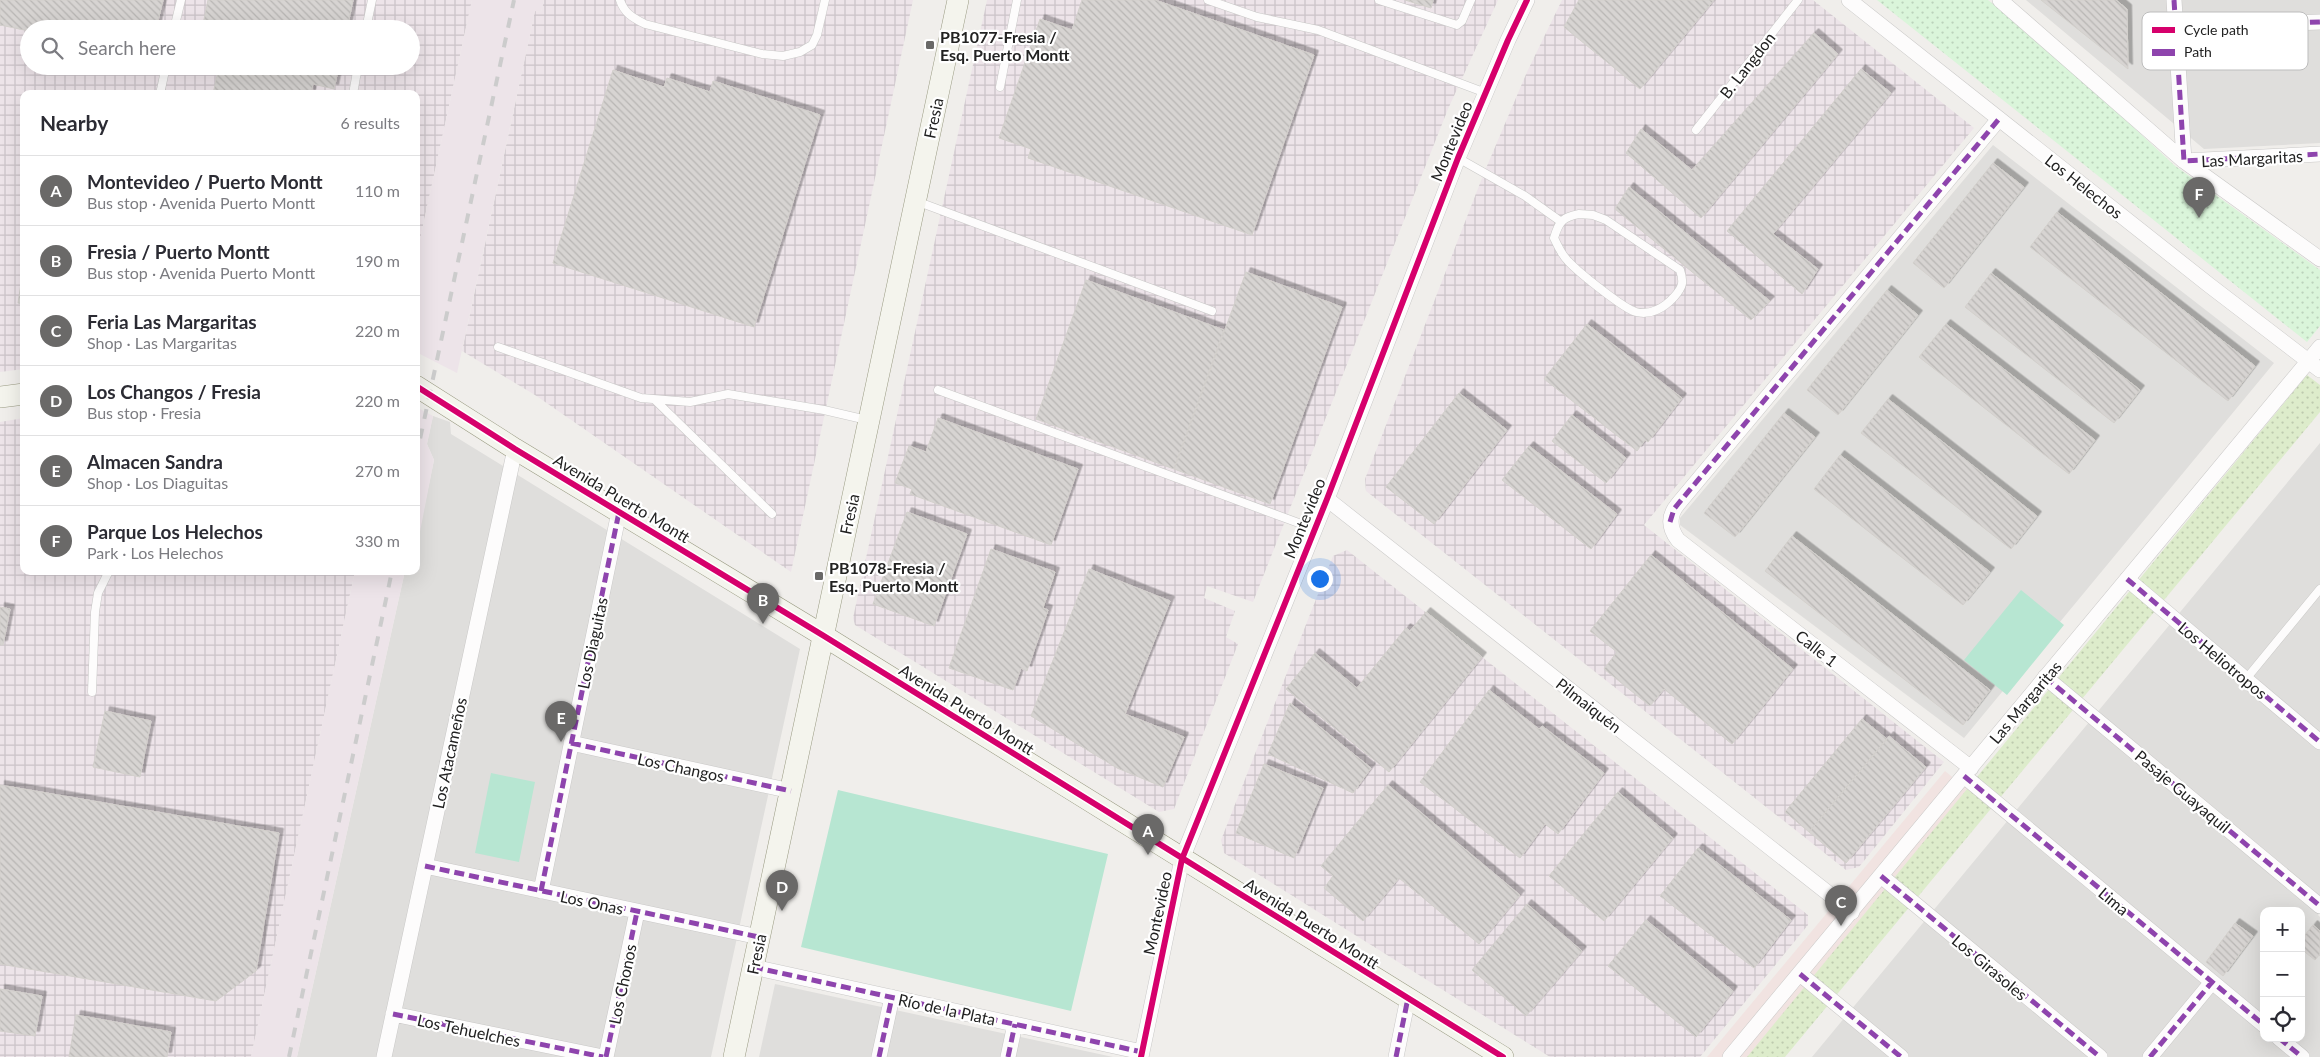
<!DOCTYPE html>
<html lang="en">
<head>
<meta charset="utf-8">
<style>
  :root { --surface:#fff; --page:#f7f7f7; --text:#2b2b33; --muted:#7c7c81; --line:#e1e1e2; --accent:#6a6968 }
  body { margin:0; font-family:Lato,sans-serif; background:var(--page); color:var(--text) }
  .controls { position:absolute; right:15px; bottom:15px; display:grid; overflow:hidden; border-radius:10px; box-shadow:0 5px 20px #0002 }
  .controls button { width:45px; height:45px; display:grid; place-items:center; padding:0; border:0; border-bottom:1px solid var(--line); background:var(--surface); color:var(--text); font:25px sans-serif }
  .you { position:absolute; left:1319px; top:578px; width:18px; height:18px; margin:-12px; border:4px solid #fff; border-radius:50%; background:#1a73e8; box-shadow:0 0 0 8px #1a73e833 }
  .badge { display:grid; place-items:center; width:32px; height:32px; border-radius:50%; background:var(--accent); color:#fff; font-size:16px; font-weight:700 }
  .pin { position:absolute; translate:-50% -41px; filter:drop-shadow(0 1px 2px #0008) }
  .pin::after { content:''; position:absolute; top:26px; width:18px; height:15px; background:inherit; clip-path:polygon(0 0,100% 0,50% 100%) }
  .list { margin:0; padding:0; list-style:none }
  h2 { display:flex; justify-content:space-between; align-items:center; height:65px; margin:0; padding:0 20px; font-size:21px }
  h2 small { font-size:16px; font-weight:400; color:var(--muted) }
  .list li { display:grid; grid-template-columns:32px 1fr auto; gap:15px; align-items:center; box-sizing:border-box; height:70px; padding:0 20px; border-top:1px solid var(--line) }
  .list b { display:block; font-size:19px; white-space:nowrap }
  .list p { margin:0; font-size:16px; white-space:nowrap; color:var(--muted) }
  .list em { font-size:16px; font-style:normal; color:var(--muted) }
  .icon { flex:none; width:28px; height:28px; fill:none; stroke:currentColor; stroke-width:2; stroke-linecap:round; stroke-linejoin:round }
  .map { position:relative; flex:none; width:2320px; height:1057px; overflow:hidden }
  .search { position:absolute; background:var(--surface); box-shadow:0 5px 20px #0002; left:20px; top:20px; width:400px; height:55px; display:flex; align-items:center; gap:12px; box-sizing:border-box; padding:0 18px; border-radius:28px; color:var(--muted); font-size:19px }
  .panel { position:absolute; background:var(--surface); box-shadow:0 5px 20px #0002; left:20px; top:90px; width:400px; height:485px; border-radius:10px }
  .map>svg:first-child { display:block }
</style>
</head>
<body>
<div class="map">
<svg width="2320" height="1057" viewBox="0 0 2320 1057">
  <defs>
    <pattern id="industrial-grid" width="8" height="8" patternUnits="userSpaceOnUse" patternTransform="scale(1.25)"><rect width="8" height="8" fill="#ede4e9"/><path d="M0 4h8M4 0v8" fill="none" stroke="#cbc3c8"/></pattern>
    <pattern id="grass-dots" width="8" height="8" patternUnits="userSpaceOnUse" patternTransform="scale(1.25)"><rect width="8" height="8" fill="#ddeccb"/><path d="M2 2h.1M6 6h.1" fill="none" stroke="#bdcaae" stroke-width="1.8" stroke-linecap="round"/></pattern>
    <pattern id="park-dots" width="8" height="8" patternUnits="userSpaceOnUse" patternTransform="scale(1.25)"><rect width="8" height="8" fill="#daf5da"/><path d="M2 2h.1M6 6h.1" fill="none" stroke="#bbd2bb" stroke-width="1.8" stroke-linecap="round"/></pattern>
    <pattern id="building-back-hatch" width="6" height="6" patternUnits="userSpaceOnUse" patternTransform="scale(1.25)"><rect width="6" height="6" fill="#d7d4d2"/><path d="M-1 5l2 2M0 0l6 6M5-1l2 2" fill="none" stroke="#b8b6b4"/></pattern>
    <filter id="shadow"><feDropShadow dx="4.5" dy="-4.5" stdDeviation="0" flood-color="#0004"/></filter>
  </defs>
  <rect width="100%" height="100%" fill="#f0eeeb"/>
  <path fill="#dfdedc" fill-rule="evenodd" d="M2026,0H2320V143L2204,149Z
    M1993,145L2274,363L1964,738L1680,525V518Z
    M433,416L450,422L451,434L800,649L711,1057H297L405,571H416V547L434,460L427,444Z
    M2320,443V912L2318,915L2320,917V1057H1812ZM2264,911H2301V1038H2264Z
    M775,984L1113,1057H759Z"/>
  <path fill="#f1e3e1" d="M1945,771L1974,795L1759,1057H1707Z"/>
  <path fill="url(#industrial-grid)" fill-rule="evenodd" d="M0,0H472L416,258V94H24V369L0,372ZM29,29H411V66H29Z
    M544,0H913L791,572L535,395L462,351L535,11L541,12Z
    M987,0H1498L1448,109L1253,602L1207,586L1204,598L1235,611L1226,637L1238,644L1174,809L1159,812L855,625L853,618Z
    M1562,0H1813L1974,128L1644,525L1944,762L1859,867L1846,870L1366,491L1365,479L1484,173L1527,72Z
    M24,418V571H355L251,1057H0V422Z
    M1347,550L1808,915V925L1700,1057H1550L1224,853L1221,840L1333,556Z"/>
  <path fill="#ede4e9" d="M472,0H544L541,12L535,11L457,373L416,352V258Z
    M416,407L433,416L427,444L434,460L417,547Z
    M355,571H405L297,1057H251Z"/>
  <path fill="url(#grass-dots)" d="M2307,375L2320,385V412L1785,1057H1747Z"/>
  <path fill="url(#park-dots)" d="M1877,0H1988L2048,48L2174,165L2320,270V326L2307,342Z"/>
  <path fill="#b7e6d2" d="M2021,590L2064,625L2007,695L1964,660Z
    M491,773L535,782L519,862L475,853Z
    M838,790L1108,854L1071,1011L801,947Z"/>
  <path fill="url(#building-back-hatch)" stroke="#d3d0cc" filter="url(#shadow)" d="M0,0H163L156,29H29V31L0,25Z
    M208,0H353L347,29H202Z
    M1082,0H1155L1314,55L1252,235L1028,158L1031,149L999,138L1040,19L1072,30Z
    M1405,0H1433L1431,8Z
    M1579,0H1714L1640,89L1564,27Z
    M2041,0H2116L2127,9L2128,69Z
    M1814,33L1838,54L1701,218L1626,153L1641,129L1692,170Z
    M219,66H339L334,89L313,84L311,94H213Z
    M1861,69L1891,93L1773,234L1818,269L1802,294L1727,231Z
    M613,70L664,87L667,78L710,92L713,81L820,115L754,327L553,263Z
    M1993,163L2024,187L1944,288L1913,263Z
    M1629,187L1770,301L1751,320L1615,209Z
    M2057,212L2255,366L2228,401L2030,247Z
    M24,264V304L18,303Z
    M1246,272L1342,307L1270,504L1174,469Z
    M1991,273L2140,390L2114,423L1965,307Z
    M1086,280L1224,330L1174,469L1036,419Z
    M1887,290L1918,315L1838,415L1807,390Z
    M1587,324L1682,398L1648,442L1645,440L1637,451L1544,379Z
    M1946,324L2095,440L2069,474L1919,357Z
    M1459,393L1507,430L1434,524L1386,487Z
    M1888,399L2037,516L2011,549L1861,433Z
    M1784,413L1815,437L1735,537L1704,513Z
    M1572,415L1626,458L1606,483L1552,441Z
    M938,418L1078,469L1051,545L910,494L912,489L895,483L909,446L926,452Z
    M1529,446L1617,514L1591,549L1502,480Z
    M1840,455L1990,572L1963,605L1814,489Z
    M907,512L967,534L934,626L873,604Z
    M1792,536L1990,690L1963,725L1765,571Z
    M991,549L1055,572L1043,608L1048,610L1027,671L1021,668L1013,690L949,668Z
    M1651,555L1793,669L1732,744L1664,689L1650,706L1604,669L1617,652L1590,631Z
    M1089,569L1170,601L1125,714L1184,737L1163,787L1117,768L1031,716Z
    M0,607L10,609L3,645H0Z
    M1426,612L1482,657L1389,772L1286,689L1315,653L1357,688L1406,628L1410,631Z
    M1489,690L1539,729L1542,726L1604,773L1558,834L1545,824L1520,858L1420,782Z
    M1290,703L1371,768L1353,793L1268,754Z
    M105,711L151,721L140,777L93,767Z
    M1862,719L1887,739L1809,832L1785,812Z
    M1889,736L1926,767L1846,863L1809,832Z
    M1264,764L1323,788L1294,858L1236,833Z
    M0,785L279,833L256,971L216,1001L0,964Z
    M1388,785L1520,895L1479,944L1399,878L1363,921L1324,888L1333,876L1321,866Z
    M1618,792L1673,838L1604,921L1549,876Z
    M1698,848L1791,920L1754,968L1660,896Z
    M1527,904L1582,951L1526,1016L1472,970Z
    M1646,920L1733,991L1696,1037L1608,966Z
    M2235,923L2253,936L2223,976L2206,962Z
    M2313,925L2320,931V954L2315,960L2301,949V940Z
    M0,989L42,996L35,1036L0,1031Z
    M76,1015L171,1032L167,1057H69Z"/>
  <g fill="none" stroke-linecap="round" stroke-linejoin="round">
    <defs>
      <path id="lane" d="M620,0C624,13 633,18 645,24L762,54L783,56L800,52L812,45L817,35L825,0
        M1208,0L1257,17L1318,30L1486,93
        M1379,0L1457,25L1462,21L1471,0
        M174,29L181,0
        M366,29L372,0
        M1000,87L1017,0
        M160,94L166,66
        M353,94L358,66
        M1696,130L1798,0
        M1458,158L1525,196L1560,221
        M916,201L1212,311
        M1579,214L1593,215L1606,220L1680,270C1684,282 1683,287 1674,297C1665,307 1651,316 1636,312C1624,309 1578,272 1568,261C1561,254 1558,246 1554,238C1559,221 1563,217 1579,214Z
        M498,347L641,398L690,402L728,394L824,410L867,420
        M938,390L1315,529
        M655,400L772,514
        M2246,679L2320,589
        M92,692L95,612L98,593L109,571"/>
      <path id="street" d="M1849,0L2209,285L2320,370
        M2000,0L2184,161L2320,259
        M2174,0L2184,161L2320,154
        M2175,27L2320,22
        M1327,499L1852,912
        M2127,579L2320,742
        M2045,677L2320,906
        M571,743L791,791
        M1971,768L1678,540C1669,528 1668,516 1678,504L1999,119
        M1964,776L2264,1025
        M425,866L759,937
        M1881,876L2100,1057
        M541,891L619,512
        M753,967L1142,1052
        M1800,974L1901,1057
        M393,1014L603,1057
        M2279,1038L2302,1057
        M384,1057L515,449
        M606,1057L637,912
        M879,1057L892,997
        M1008,1057L1015,1024
        M1141,1057L1182,859L1327,499L1458,158L1508,40L1527,0
        M1396,1057L1408,998
        M1730,1057L2320,347
        M2150,1057L2212,982"/>
      <path id="secondary" d="M416,386L515,449L824,636L1503,1057
        M0,397L24,394
        M734,1057L958,0"/>
    </defs>
    <use href="#lane" stroke="#c9c8c7" stroke-width="9"/>
    <use href="#street" stroke="#c9c8c7" stroke-width="16"/>
    <use href="#secondary" stroke="#999a82" stroke-width="22"/>
    <use href="#lane" stroke="#fdfcfc" stroke-width="8"/>
    <use href="#street" stroke="#fdfcfc" stroke-width="15"/>
    <use href="#secondary" stroke="#f4f4ed" stroke-width="21"/>
    <path stroke="#ccc" stroke-width="4" stroke-dasharray="10 10" stroke-linecap="butt" d="M416,458L514,0
      M289,1057L392,571"/>
    <path stroke="#8e44ad" stroke-width="5" stroke-dasharray="10 5" stroke-linecap="butt" d="M2174,0L2184,161L2320,154
      M2175,27L2320,22
      M1670,522L1674,509L1678,504L1999,119
      M2127,579L2320,742
      M2045,677L2320,906
      M571,743L791,791
      M1964,776L2264,1025
      M425,866L759,937
      M1881,876L2100,1057
      M541,891L619,512
      M753,967L1142,1052
      M1800,974L1901,1057
      M393,1014L603,1057
      M2279,1038L2302,1057
      M606,1057L637,912
      M879,1057L892,997
      M1008,1057L1015,1024
      M1396,1057L1408,998
      M2150,1057L2212,982"/>
    <defs>
      <path id="cycleway" d="M416,386L515,449L824,636L1503,1057
        M1141,1057L1182,859L1327,499L1458,158L1508,40L1527,0"/>
    </defs>
    <use href="#cycleway" stroke="#fff" stroke-width="9"/>
    <use href="#cycleway" stroke="#d6006c" stroke-width="6"/>
  </g>
  <g fill="#6a6968" stroke="#fff" stroke-width="2">
    <rect x="925" y="40" width="10" height="10" rx="2.5"/>
    <rect x="814" y="571" width="10" height="10" rx="2.5"/>
  </g>
  <g text-anchor="middle" dominant-baseline="central" stroke-width="4.5" stroke-linejoin="round" paint-order="stroke">
    <g font-size="16" font-weight="bold" fill="#222" stroke="#fff" text-anchor="start">
      <text x="940" y="36">PB1077-Fresia /<tspan x="940" dy="18">Esq. Puerto Montt</tspan></text>
      <text x="829" y="567">PB1078-Fresia /<tspan x="829" dy="18">Esq. Puerto Montt</tspan></text>
    </g>
    <g font-size="16" fill="#222" stroke="#fff">
      <text transform="translate(1747 65) rotate(-52)">B. Langdon</text>
      <text transform="translate(933 118) rotate(-78)">Fresia</text>
      <text transform="translate(1451 141) rotate(-68)">Montevideo</text>
      <text transform="translate(2252 158) rotate(-3)">Las Margaritas</text>
      <text transform="translate(2084 186) rotate(38)">Los Helechos</text>
      <text transform="translate(622 498) rotate(31)">Avenida Puerto Montt</text>
      <text transform="translate(849 514) rotate(-78)">Fresia</text>
      <text transform="translate(1304 518) rotate(-68)">Montevideo</text>
      <text transform="translate(592 643) rotate(-78)">Los Diaguitas</text>
      <text transform="translate(1817 648) rotate(38)">Calle 1</text>
      <text transform="translate(2223 660) rotate(40)">Los Heliotropos</text>
      <text transform="translate(2025 702) rotate(-50)">Las Margaritas</text>
      <text transform="translate(1589 705) rotate(38)">Pilmaiquén</text>
      <text transform="translate(967 709) rotate(32)">Avenida Puerto Montt</text>
      <text transform="translate(449 753) rotate(-78)">Los Atacameños</text>
      <text transform="translate(681 767) rotate(12)">Los Changos</text>
      <text transform="translate(2183 791) rotate(40)">Pasaje Guayaquil</text>
      <text transform="translate(2114 901) rotate(40)">Lima</text>
      <text transform="translate(592 902) rotate(12)">Los Onas</text>
      <text transform="translate(1157 913) rotate(-78)">Montevideo</text>
      <text transform="translate(1312 923) rotate(32)">Avenida Puerto Montt</text>
      <text transform="translate(756 954) rotate(-78)">Fresia</text>
      <text transform="translate(1990 967) rotate(40)">Los Girasoles</text>
      <text transform="translate(622 984) rotate(-78)">Los Chonos</text>
      <text transform="translate(947 1009) rotate(12)">Río de la Plata</text>
      <text transform="translate(469 1030) rotate(12)">Los Tehuelches</text>
    </g>
  </g>
  <rect x="2142" y="12" width="166" height="58" rx="8" fill="#fff" stroke="#bdbdbd" stroke-width="1"/>
  <rect x="2152" y="27" width="23" height="6" fill="#d6006c"/>
  <rect x="2152" y="49" width="23" height="7" fill="#8e44ad"/>
  <g font-size="14" fill="#222">
    <text x="2184" y="35">Cycle path</text>
    <text x="2184" y="57">Path</text>
  </g>
</svg>
<div class="controls">
<button>+</button>
<button>−</button>
<button><svg class="icon" aria-label="locate" viewBox="0 0 24 24"><circle cx="12" cy="12" r="6"/><path d="M12 2v4M12 18v4M2 12h4M18 12h4"/></svg></button>
</div>
<div class="you"></div>
<div class="pin badge" style="left:1148px;top:855px">A</div>
<div class="pin badge" style="left:763px;top:624px">B</div>
<div class="pin badge" style="left:1841px;top:926px">C</div>
<div class="pin badge" style="left:782px;top:911px">D</div>
<div class="pin badge" style="left:561px;top:742px">E</div>
<div class="pin badge" style="left:2199px;top:218px">F</div>
<div class="search"><svg class="icon" aria-label="search" viewBox="0 0 24 24"><circle cx="10" cy="10" r="6"/><path d="M15 15l6 6"/></svg>Search here</div>
<section class="panel">
<h2>Nearby<small>6 results</small></h2>
<ul class="list">
<li><span class="badge">A</span><div><b>Montevideo / Puerto Montt</b><p>Bus stop · Avenida Puerto Montt</p></div><em>110 m</em></li>
<li><span class="badge">B</span><div><b>Fresia / Puerto Montt</b><p>Bus stop · Avenida Puerto Montt</p></div><em>190 m</em></li>
<li><span class="badge">C</span><div><b>Feria Las Margaritas</b><p>Shop · Las Margaritas</p></div><em>220 m</em></li>
<li><span class="badge">D</span><div><b>Los Changos / Fresia</b><p>Bus stop · Fresia</p></div><em>220 m</em></li>
<li><span class="badge">E</span><div><b>Almacen Sandra</b><p>Shop · Los Diaguitas</p></div><em>270 m</em></li>
<li><span class="badge">F</span><div><b>Parque Los Helechos</b><p>Park · Los Helechos</p></div><em>330 m</em></li>
</ul>
</section>
</div>
</body>
</html>
